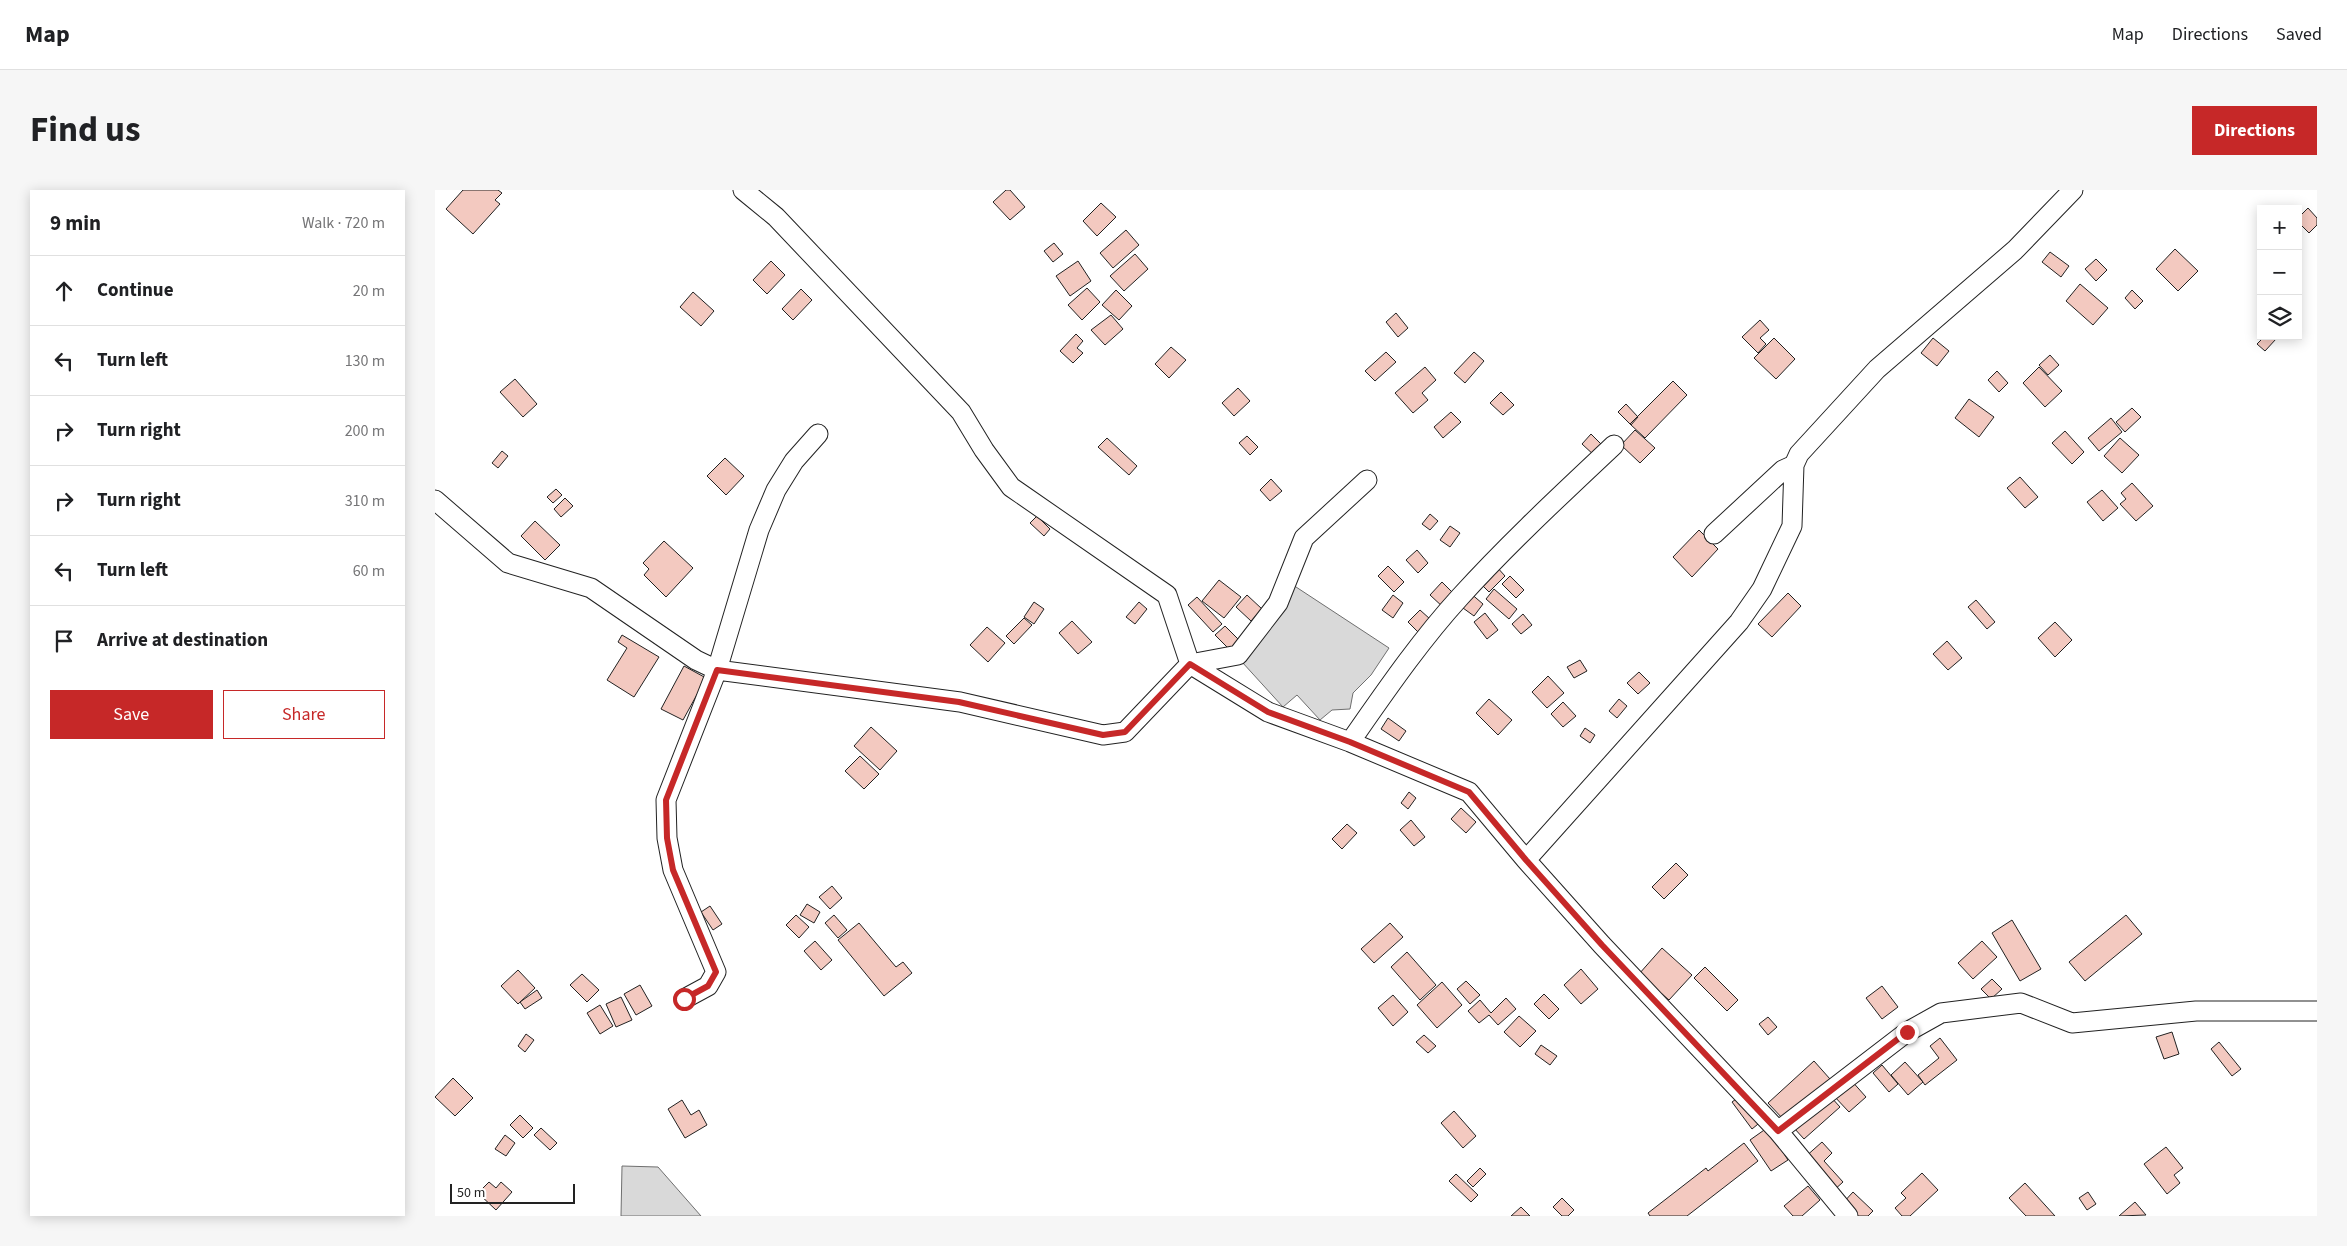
<!DOCTYPE html>
<html lang="en">
<head>
<meta charset="utf-8">
<style>
  :root { --surface:#fff; --page:#f6f6f6; --text:#202124; --muted:#757577; --line:#e0e0e0; --accent:#c62828 }
  body { margin:0; font-family:"Source Sans 3",sans-serif; background:var(--page); color:var(--text) }
  .controls { position:absolute; right:15px; top:15px; display:grid; overflow:hidden; border-radius:0px; box-shadow:0 2px 12px #0003 }
  .controls button { width:45px; height:45px; display:grid; place-items:center; padding:0; border:0; border-bottom:1px solid var(--line); background:var(--surface); color:var(--text); font:25px sans-serif }
  .scale { position:absolute; left:15px; bottom:12px; width:125px; box-sizing:border-box; padding-left:5px; border:2px solid #222; border-top:0; font-size:14px; line-height:18px; white-space:nowrap; color:#222; -webkit-text-stroke:4px #fff; paint-order:stroke }
  .stop { position:absolute; width:15px; height:15px; margin:-11px; border:4px solid #c62828; border-radius:50%; background:#fff }
  .stop.end { background:#c62828; border-color:#fff; box-shadow:0 1px 5px #0008 }
  .list { margin:0; padding:0; list-style:none }
  h2 { display:flex; justify-content:space-between; align-items:center; height:65px; margin:0; padding:0 20px; font-size:21px }
  h2 small { font-size:16px; font-weight:400; color:var(--muted) }
  .list li { display:grid; grid-template-columns:32px 1fr auto; gap:15px; align-items:center; box-sizing:border-box; height:70px; padding:0 20px; border-top:1px solid var(--line) }
  .list b { display:block; font-size:19px; white-space:nowrap }
  .list em { font-size:16px; font-style:normal; color:var(--muted) }
  .actions { display:flex; gap:10px; padding:15px 20px }
  .actions a { flex:1; padding:11px 0; border:1px solid var(--accent); border-radius:0px; text-align:center; font-size:18px; color:var(--accent) }
  .actions .main { background:var(--accent); color:#fff }
  .icon { flex:none; width:28px; height:28px; fill:none; stroke:currentColor; stroke-width:2; stroke-linecap:round; stroke-linejoin:round }
  .map { position:relative; flex:none; width:1882px; height:1026px; overflow:hidden; border-radius:0px }
  header { display:flex; align-items:center; gap:30px; box-sizing:border-box; height:70px; padding:0 25px; background:var(--surface); border-bottom:1px solid var(--line) }
  header strong { font-size:24px }
  nav { display:flex; gap:28px; margin-inline-start:auto; font-size:18px }
  .intro { display:flex; align-items:center; justify-content:space-between; box-sizing:border-box; height:120px; padding:0 30px }
  h1 { margin:0; font-size:35px }
  .button { padding:12px 22px; border-radius:0px; background:var(--accent); color:#fff; font-size:18px; font-weight:700 }
  main { display:flex; gap:30px; padding:0 30px }
  aside { flex:1; background:var(--surface); border-radius:0px; box-shadow:0 2px 12px #0003 }
  .map>svg:first-child { display:block }
</style>
</head>
<body>
<header>
<strong>Map</strong>
<nav><a>Map</a><a>Directions</a><a>Saved</a></nav>
</header>
<div class="intro"><h1>Find us</h1><a class="button">Directions</a></div>
<main>
<aside>
<h2>9 min<small>Walk · 720 m</small></h2>
<ul class="list">
<li><svg class="icon" aria-label="ahead" viewBox="0 0 24 24"><path d="M12 20V5M6 11l6-6 6 6"/></svg><div><b>Continue</b></div><em>20 m</em></li>
<li><svg class="icon" aria-label="left" viewBox="0 0 24 24"><path d="M17 20v-9H6M10 6l-5 5 5 5"/></svg><div><b>Turn left</b></div><em>130 m</em></li>
<li><svg class="icon" aria-label="right" viewBox="0 0 24 24"><path d="M7 20v-9h11M14 6l5 5-5 5"/></svg><div><b>Turn right</b></div><em>200 m</em></li>
<li><svg class="icon" aria-label="right" viewBox="0 0 24 24"><path d="M7 20v-9h11M14 6l5 5-5 5"/></svg><div><b>Turn right</b></div><em>310 m</em></li>
<li><svg class="icon" aria-label="left" viewBox="0 0 24 24"><path d="M17 20v-9H6M10 6l-5 5 5 5"/></svg><div><b>Turn left</b></div><em>60 m</em></li>
<li><svg class="icon" aria-label="arrive" viewBox="0 0 24 24"><path d="M6 21V4h12l-3 4 3 4H6"/></svg><div><b>Arrive at destination</b></div></li>
</ul>
<div class="actions"><a class="main">Save</a><a>Share</a></div>
</aside>
<div class="map">
<svg width="1882" height="1026" viewBox="0 0 1882 1026">
  <rect width="100%" height="100%" fill="#fff"/>
  <path fill="#d9d9d9" stroke="#6f6f6f" d="M858,395L954,458L936,485L918,503L915,519L897,520L885,530L862,505L848,517L807,472Z
    M187,976L223,977L266,1026H186Z"/>
  <path fill="#f3c9c0" stroke="#222" d="M28,0H63L67,3L60,10L65,14L38,44L11,19Z
    M571,0H575L590,17L575,30L558,12Z
    M666,13L681,27L662,46L648,31Z
    M1873,18L1882,28V35L1874,43L1863,32V28Z
    M691,40L704,55L678,78L665,63Z
    M619,53L628,64L618,72L609,61Z
    M1740,59L1763,81L1743,101L1721,79Z
    M1615,62L1634,76L1626,87L1607,72Z
    M700,64L713,79L689,101L675,86Z
    M1661,69L1672,80L1661,91L1650,79Z
    M336,71L350,85L332,104L318,90Z
    M643,71L656,91L635,106L621,86Z
    M1645,94L1673,118L1658,135L1631,111Z
    M652,98L665,112L647,130L633,115Z
    M366,99L377,110L358,130L347,119Z
    M681,100L697,116L684,130L667,115Z
    M1697,100L1708,111L1700,119L1690,108Z
    M258,102L279,121L266,136L245,117Z
    M961,123L973,138L963,147L951,132Z
    M676,125L688,139L670,155L656,140Z
    M1325,130L1334,140L1325,148L1331,154L1323,163L1307,147Z
    M641,144L648,151L642,158L648,163L638,173L625,161Z
    M1830,146H1838L1841,149L1830,161L1822,154Z
    M1339,148L1360,169L1341,189L1319,168Z
    M1498,148L1514,161L1502,176L1486,163Z
    M736,157L751,170L734,188L720,174Z
    M951,162L961,172L940,191L930,181Z
    M1039,162L1049,171L1030,193L1019,183Z
    M1615,165L1624,175L1613,185L1604,175Z
    M990,177L1001,190L987,203L993,210L978,223L960,203Z
    M1604,177L1627,201L1610,217L1588,193Z
    M1562,181L1573,193L1564,202L1553,190Z
    M80,189L102,214L88,227L65,202Z
    M1238,191L1252,205L1210,248L1195,234Z
    M803,198L815,211L799,226L787,213Z
    M1066,202L1079,215L1068,225L1055,213Z
    M1534,209L1559,227L1544,247L1520,228Z
    M1191,214L1203,227L1196,235L1183,222Z
    M1697,218L1706,227L1690,242L1681,232Z
    M1016,222L1026,232L1008,248L999,237Z
    M1676,228L1687,242L1664,261L1653,248Z
    M1200,240L1220,258L1205,273L1186,255Z
    M1630,241L1649,262L1637,274L1617,253Z
    M1156,244L1169,257L1160,266L1147,254Z
    M812,246L823,257L815,265L804,253Z
    M672,248L702,276L694,285L663,257Z
    M1685,248L1704,265L1687,283L1669,266Z
    M67,261L73,266L63,278L57,273Z
    M290,268L309,286L291,305L272,286Z
    M1585,287L1603,307L1590,318L1572,298Z
    M836,289L847,301L835,311L825,300Z
    M1697,293L1718,316L1701,331L1685,314L1691,309L1686,303Z
    M121,299L127,305L118,313L112,307Z
    M1667,300L1683,318L1668,331L1652,312Z
    M130,308L138,316L126,327L119,319Z
    M995,324L1003,331L995,340L987,334Z
    M602,326L615,339L609,346L595,333Z
    M100,331L125,355L110,370L86,346Z
    M1015,336L1025,343L1015,357L1005,350Z
    M1264,340L1283,359L1257,387L1238,367Z
    M229,351L258,378L231,407L209,385L214,379L208,373Z
    M982,360L993,373L983,383L971,370Z
    M953,376L969,392L959,402L943,386Z
    M1061,376L1070,386L1054,402L1044,392Z
    M1075,386L1089,400L1081,408L1067,394Z
    M784,390L806,407L789,428L767,411Z
    M1007,392L1021,406L1009,418L995,405Z
    M1027,396L1048,414L1039,426L1017,410Z
    M1059,399L1082,419L1074,429L1051,409Z
    M1353,403L1366,416L1337,447L1323,434Z
    M812,405L827,419L816,431L801,417Z
    M958,405L968,413L958,428L947,420Z
    M762,407L787,434L778,442L753,415Z
    M1541,410L1560,432L1552,439L1533,417Z
    M599,412L609,419L599,434L589,427Z
    M704,412L712,419L700,434L691,427Z
    M985,420L995,429L983,442L973,432Z
    M1050,423L1063,440L1052,449L1039,432Z
    M1088,424L1097,435L1086,444L1077,434Z
    M589,428L597,435L579,454L571,446Z
    M637,431L657,452L643,464L624,443Z
    M1620,432L1637,450L1620,467L1603,448Z
    M790,436L806,452L796,461L780,445Z
    M552,437L570,453L553,472L535,455Z
    M187,445L224,467L199,507L172,490L192,458L183,452Z
    M1512,451L1527,468L1513,480L1498,464Z
    M1145,470L1152,481L1139,488L1132,477Z
    M249,476L271,488L248,530L226,519Z
    M1204,482L1215,493L1203,504L1192,493Z
    M1113,486L1129,503L1112,518L1097,502Z
    M1054,509L1077,530L1063,545L1041,523Z
    M1184,509L1192,516L1182,528L1174,521Z
    M1128,512L1141,526L1128,537L1116,524Z
    M953,528L971,541L964,551L946,539Z
    M436,537L462,561L445,580L419,556Z
    M1150,538L1160,545L1155,553L1145,546Z
    M425,566L444,584L429,599L410,581Z
    M974,602L981,608L973,619L966,613Z
    M1026,618L1041,632L1031,643L1016,629Z
    M976,630L990,647L979,656L965,640Z
    M912,634L922,643L907,659L897,649Z
    M1241,673L1253,685L1229,709L1217,697Z
    M397,696L407,708L395,719L384,707Z
    M372,714L385,722L379,733L365,725Z
    M275,716L287,734L278,740L266,722Z
    M361,725L374,737L364,748L351,735Z
    M399,725L412,740L403,748L390,733Z
    M1691,725L1707,744L1650,791L1634,772Z
    M1577,730L1606,779L1585,791L1557,743Z
    M424,733L461,777L468,772L477,783L449,806L403,750Z
    M955,733L968,747L939,773L926,759Z
    M380,751L397,770L386,780L369,761Z
    M1547,751L1562,767L1538,789L1523,773Z
    M1227,758L1257,785L1234,810L1204,784Z
    M972,762L1001,795L985,810L956,777Z
    M1270,777L1303,810L1292,821L1259,788Z
    M1146,779L1163,799L1146,814L1129,795Z
    M83,780L100,798L83,814L66,796Z
    M147,784L164,800L152,812L135,795Z
    M1557,789L1567,799L1556,809L1546,799Z
    M1031,791L1045,805L1035,814L1022,799Z
    M1007,792L1027,815L1002,838L982,815Z
    M205,795L217,816L201,825L189,804Z
    M1447,796L1463,817L1447,829L1431,808Z
    M102,800L107,808L90,819L85,812Z
    M1109,804L1124,819L1114,829L1099,814Z
    M958,805L973,822L958,836L943,818Z
    M186,807L197,830L181,837L171,814Z
    M1071,808L1081,819L1063,835L1054,825L1044,833L1033,821L1045,810L1056,823Z
    M165,815L178,836L165,844L152,823Z
    M1084,826L1101,841L1085,857L1069,842Z
    M1333,827L1342,837L1333,845L1324,834Z
    M1737,842L1744,864L1729,869L1721,847Z
    M91,844L99,850L90,862L83,856Z
    M989,845L1001,856L993,863L981,852Z
    M1505,848L1522,870L1490,895L1483,885L1504,868L1495,856Z
    M1784,852L1806,879L1797,886L1776,859Z
    M1106,855L1122,866L1115,875L1100,864Z
    M1379,871L1395,889L1349,930L1333,913Z
    M1470,872L1488,892L1473,905L1456,885Z
    M1447,875L1463,894L1454,902L1438,883Z
    M18,888L38,908L20,926L0,907Z
    M1415,889L1431,907L1414,922L1398,905Z
    M1308,904L1328,930L1317,939L1297,912Z
    M1395,906L1405,917L1369,949L1359,938Z
    M247,910L256,925L264,920L272,935L250,948L233,919Z
    M1019,921L1041,946L1028,958L1006,933Z
    M85,925L98,938L88,948L75,935Z
    M106,938L122,953L115,960L99,945Z
    M1332,938L1353,970L1336,981L1315,950Z
    M70,945L80,953L71,966L60,959Z
    M1387,952L1397,963L1389,971L1408,992L1398,1001L1369,968Z
    M1309,953L1323,971L1252,1026H1215L1213,1023L1271,978L1273,981Z
    M1731,957L1748,978L1739,985L1745,993L1732,1004L1709,974Z
    M1045,978L1051,984L1038,997L1032,991Z
    M1487,983L1503,1000L1475,1026H1467L1460,1018L1471,1008L1466,1003Z
    M1021,984L1043,1005L1036,1012L1014,991Z
    M54,992L61,998L66,992L77,1002L61,1020L43,1003Z
    M1590,993L1620,1026H1591L1574,1008Z
    M1373,996L1385,1010L1367,1026H1358L1349,1016Z
    M1418,1002L1438,1021L1433,1026H1420L1407,1014Z
    M1653,1002L1661,1014L1652,1020L1644,1008Z
    M1127,1008L1139,1020L1133,1026H1127L1118,1017Z
    M1700,1012L1711,1025L1684,1026Z
    M1086,1017L1095,1026H1076Z"/>
  <g fill="none" stroke-linecap="round" stroke-linejoin="round">
    <defs>
      <path id="minor" d="M308,0L341,27L526,222L549,260L576,297L732,405L755,474L833,522L915,552L1034,602L1091,670L1167,755L1343,941L1413,1026
        M0,310L73,373L156,398L261,470L282,480L525,512L668,545L690,542L755,474L803,465L843,413L869,348L932,290
        M1279,344L1348,280L1359,275
        M915,552C950,502 984,452 1025,407C1074,353 1127,304 1179,255
        M1091,670L1304,432L1327,399L1357,336L1359,275L1364,264L1442,179L1580,60L1638,0
        M249,809L273,796L281,782L238,680L232,648L231,610L282,480L324,340L341,300L359,271L383,244
        M1343,941L1472,842L1506,823L1586,813L1637,833L1761,821H1882"/>
    </defs>
    <use href="#minor" stroke="#222" stroke-width="21"/>
    <use href="#minor" stroke="#fff" stroke-width="19"/>
  </g>
  <g fill="none" stroke-linecap="round" stroke-linejoin="round">
    <path stroke="#c62828" stroke-width="6" d="M249,809L273,796L281,782L238,680L232,648L231,610L282,480L524,512L668,545L690,542L755,474L833,522L915,552L1034,602L1091,670L1167,755L1343,941L1472,842"/>
  </g>
</svg>
<div class="controls">
<button>+</button>
<button>−</button>
<button><svg class="icon" aria-label="layers" viewBox="0 0 24 24"><path d="M12 4l9 5-9 5-9-5zM3 14l9 5 9-5"/></svg></button>
</div>
<div class="scale">50 m</div>
<div class="stop" style="left:249px;top:809px"></div>
<div class="stop end" style="left:1472px;top:842px"></div>
</div>
</main>
</body>
</html>
